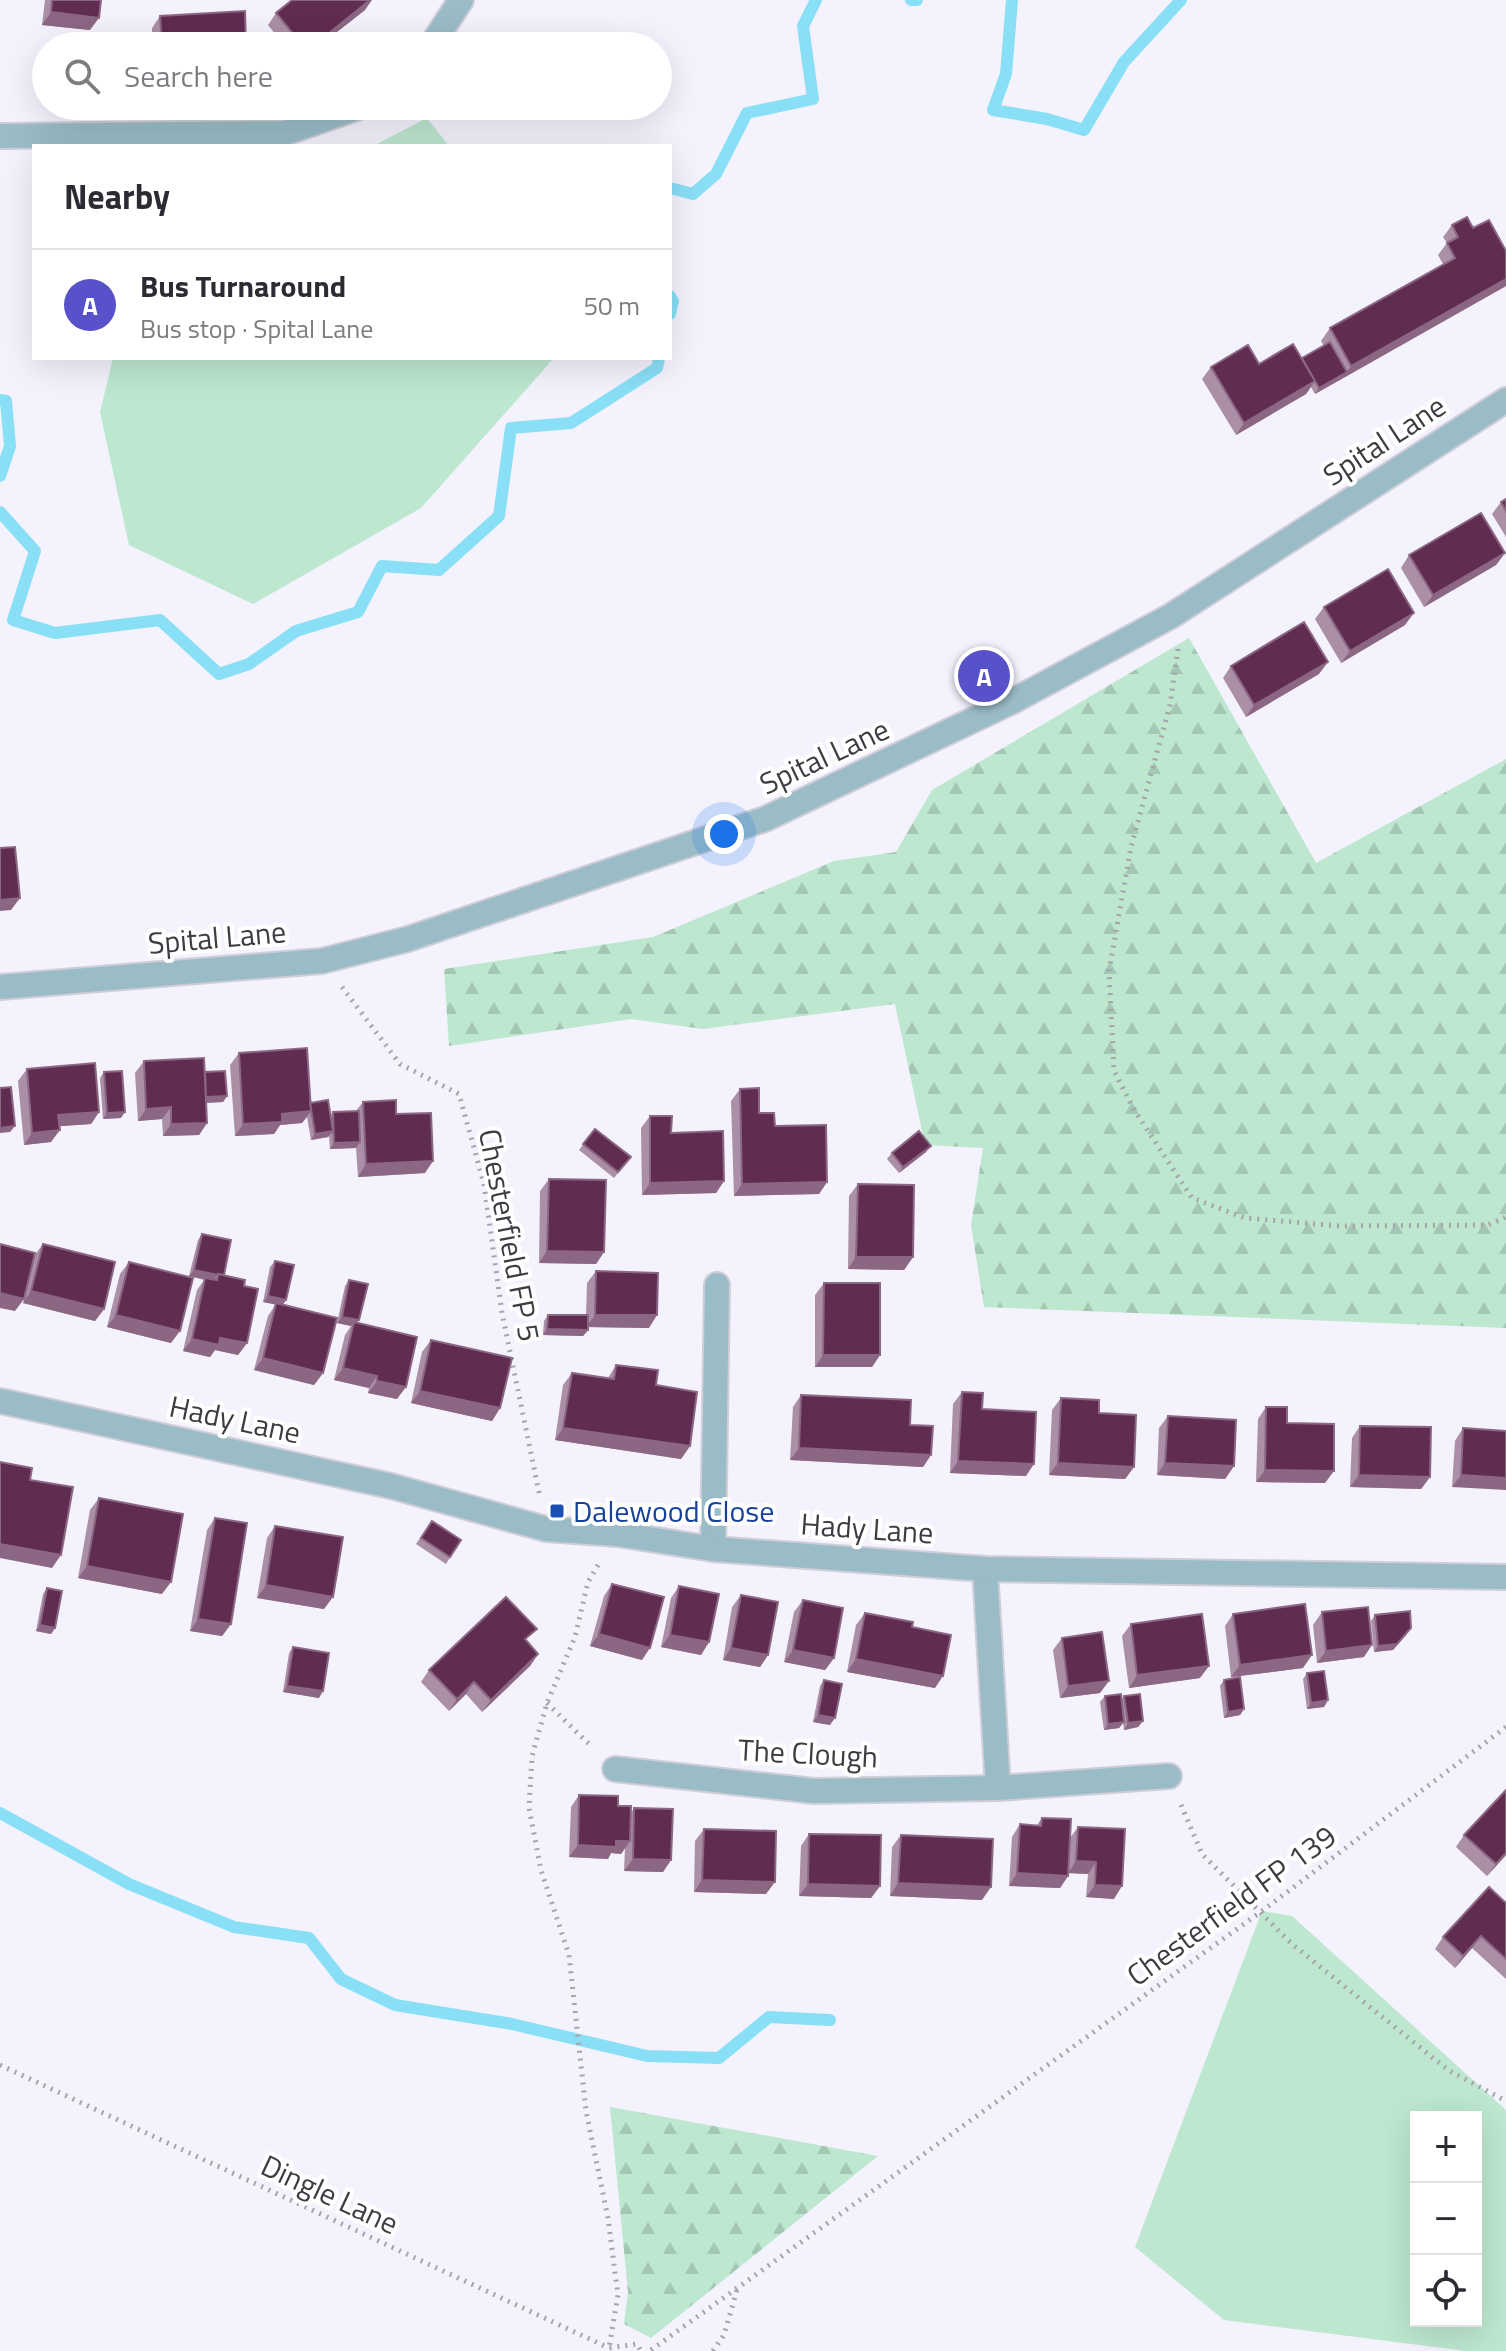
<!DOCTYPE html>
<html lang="en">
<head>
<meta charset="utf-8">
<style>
  :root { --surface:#fff; --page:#f2f2f3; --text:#2b2b33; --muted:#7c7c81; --line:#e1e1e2; --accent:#5752c9 }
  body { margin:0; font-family:"Titillium Web",sans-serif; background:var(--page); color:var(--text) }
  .controls { position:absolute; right:24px; bottom:24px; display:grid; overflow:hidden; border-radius:0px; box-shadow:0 8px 32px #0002 }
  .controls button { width:72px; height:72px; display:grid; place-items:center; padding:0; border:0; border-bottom:2px solid var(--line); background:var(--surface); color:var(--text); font:40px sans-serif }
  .you { position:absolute; left:724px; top:834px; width:28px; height:28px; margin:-20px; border:6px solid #fff; border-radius:50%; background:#1a73e8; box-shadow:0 0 0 12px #1a73e833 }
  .badge { display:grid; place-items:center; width:52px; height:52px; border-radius:50%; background:var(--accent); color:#fff; font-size:26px; font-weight:700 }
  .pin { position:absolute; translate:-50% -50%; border:4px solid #fff; box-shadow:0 2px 8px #0006 }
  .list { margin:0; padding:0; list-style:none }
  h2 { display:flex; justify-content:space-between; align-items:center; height:104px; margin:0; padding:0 32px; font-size:34px }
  h2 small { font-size:26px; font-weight:400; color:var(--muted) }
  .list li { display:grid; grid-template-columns:52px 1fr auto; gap:24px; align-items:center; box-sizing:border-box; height:112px; padding:0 32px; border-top:2px solid var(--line) }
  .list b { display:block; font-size:30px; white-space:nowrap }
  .list p { margin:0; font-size:26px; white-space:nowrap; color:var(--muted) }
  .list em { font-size:26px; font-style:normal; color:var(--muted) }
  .icon { flex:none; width:44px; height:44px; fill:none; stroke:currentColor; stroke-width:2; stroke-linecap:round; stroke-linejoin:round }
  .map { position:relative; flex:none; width:1506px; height:2351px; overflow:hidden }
  .search { position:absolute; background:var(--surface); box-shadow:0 8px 32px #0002; left:32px; top:32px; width:640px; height:88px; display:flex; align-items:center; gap:20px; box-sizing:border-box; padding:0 28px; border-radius:44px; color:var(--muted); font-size:30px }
  .panel { position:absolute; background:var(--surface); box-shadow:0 8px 32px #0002; left:32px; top:144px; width:640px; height:216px; border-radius:0px }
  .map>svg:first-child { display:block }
</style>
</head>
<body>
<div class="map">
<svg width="1506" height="2351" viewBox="0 0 1506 2351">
  <defs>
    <pattern id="forest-firs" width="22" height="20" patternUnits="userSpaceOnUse" patternTransform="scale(2)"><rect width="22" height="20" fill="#bde7cf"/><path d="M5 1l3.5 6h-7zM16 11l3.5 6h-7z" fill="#a3c7b3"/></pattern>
  </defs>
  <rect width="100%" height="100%" fill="#f4f2fd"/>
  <path fill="#bde7cf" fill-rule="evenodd" d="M427,118L449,146H373Z
    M113,358H554L421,508L253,604L129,545L100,412Z
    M1262,1911L1292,1916L1506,2110V2351H1466L1224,2320L1135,2247ZM1416,2117H1476V2321H1416Z"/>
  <path fill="url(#forest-firs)" d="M1189,638L1316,863L1506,759V1328L984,1307L971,1225L983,1148L925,1145L895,1004L703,1029L631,1019L449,1046L444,969L653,937L834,861L896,852L932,790Z
    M610,2107L878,2156L651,2338L624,2324L628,2292Z"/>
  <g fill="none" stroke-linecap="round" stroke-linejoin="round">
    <path stroke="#89dff6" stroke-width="12" d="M911,0H917
      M1012,0L1006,74L993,110L1047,119L1084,130L1124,62L1181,0
      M670,188L693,194L716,174L747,113L813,99L803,26L816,0
      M670,296L673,301L670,314
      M0,400L6,401L10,446L0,476
      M0,512L35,551L13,620L55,633L160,620L219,674L249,664L296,631L358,612L382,566L439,570L499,516L511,428L571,423L657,368L659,358
      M0,1813L129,1884L234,1927L309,1938L341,1979L395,2005L512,2024L647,2056L719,2058L769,2017L830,2020"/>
    <defs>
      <path id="minor" d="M431,46L461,0
        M0,136L285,133L362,106
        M713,1549L717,1285
        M985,1569L998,1788
        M615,1769L814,1791L998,1788L1169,1776"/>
      <path id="tertiary" d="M0,987L322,961L408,939L765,819L1013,701L1171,616L1506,400
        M0,1401L391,1486L546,1529L617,1534L713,1549L985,1569L1506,1577"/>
    </defs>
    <use href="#minor" stroke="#cfced8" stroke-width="28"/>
    <use href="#tertiary" stroke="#cfced8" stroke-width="28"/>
    <path stroke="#a5a4ad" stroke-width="5" stroke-dasharray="2 6" stroke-linecap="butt" d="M1178,649L1170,705L1131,847L1109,971L1114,1071L1135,1111L1192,1198L1245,1218L1340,1226L1488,1225L1506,1217
      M342,987L400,1064L459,1094L484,1184L502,1313L540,1497
      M598,1565L588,1582L575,1637L547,1703L532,1756L529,1808L541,1870L569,1955L586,2111L608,2218L618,2295L609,2348
      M547,1703L592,1747
      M1181,1805L1202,1854L1292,1944L1448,2070L1506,2101
      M0,2065L609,2348L637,2344L641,2351
      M651,2350L1262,1911L1506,1727
      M713,2351L724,2335L738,2286"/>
    <use href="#minor" stroke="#9abcc7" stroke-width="24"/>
    <use href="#tertiary" stroke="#9abcc7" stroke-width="24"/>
  </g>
  <path fill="#aa8fa6" d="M45,0H101L90,30L42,25Z
    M365,10L319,46H285L268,25L276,13Z
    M160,16L246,46H152V28Z
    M1452,225L1506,286L1315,394L1311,387L1306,394L1236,435L1202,379L1211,367L1259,364L1302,359L1324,346L1321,341L1330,328L1443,264L1438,255L1447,243L1443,237Z
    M1506,499V537L1492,514L1501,502Z
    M1505,553L1496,565L1424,607L1401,568L1409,555Z
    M1324,607L1405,625L1341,663L1315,619Z
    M1231,666L1319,674L1246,717L1223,678Z
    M239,1053L330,1116L333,1112L356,1111L363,1102L396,1114L425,1173L358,1177L356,1148L330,1149L329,1136L328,1137L311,1140L307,1117L302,1123L280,1125L274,1134L235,1136L230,1065Z
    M144,1061L205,1072L227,1096L223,1102L206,1103L207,1123L199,1135L163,1136L162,1119L138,1121L135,1073Z
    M27,1069L99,1112L91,1124L59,1126L51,1142L24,1145L18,1081Z
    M104,1072L121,1118L103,1119L100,1078Z
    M740,1089L759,1113L775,1126L827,1182L819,1194L734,1196L731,1101Z
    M650,1116L671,1133L724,1181L716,1193L642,1195L641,1128Z
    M595,1129L631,1157L614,1178L579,1150Z
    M926,1152L899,1173L887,1159L892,1153Z
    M549,1179L604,1252L596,1264L539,1263L540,1191Z
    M858,1184L913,1257L904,1270L848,1269L849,1196Z
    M202,1234L224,1275L244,1286L247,1343L238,1355L215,1350L210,1357L183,1351L197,1290L204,1280L189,1276L198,1240Z
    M43,1244L104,1309L95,1321L23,1303L34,1256Z
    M275,1261L282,1305L323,1373L314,1385L254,1370L268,1316L276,1304L263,1302L270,1267Z
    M129,1262L171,1343L107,1327L120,1274Z
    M596,1271L649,1328L588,1327V1330L583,1336L543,1335L544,1321L548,1315H586L587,1283Z
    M349,1280L357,1323L397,1399L368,1393L369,1388L334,1380L345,1335L351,1326L337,1323L345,1286Z
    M824,1283L880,1355L872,1367H815V1295Z
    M431,1340L500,1408L492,1421L411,1403L422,1352Z
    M616,1365L656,1385L690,1446L681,1459L555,1440L563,1385L572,1373L608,1378Z
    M962,1392L1026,1476L950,1473L953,1404Z
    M801,1395L910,1425L931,1455L923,1467L790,1460L793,1407Z
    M1061,1398L1099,1413L1134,1467L1125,1479L1049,1475L1052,1410Z
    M1266,1407L1287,1423L1325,1483L1256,1482L1258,1419Z
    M1168,1416L1234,1466L1225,1479L1157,1475L1159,1428Z
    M1360,1426L1430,1477L1421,1489L1350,1487L1352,1438Z
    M1463,1428L1506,1431L1452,1487L1455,1441Z
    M99,1498L162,1594L78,1578L90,1510Z
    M215,1518L231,1624L222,1636L190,1631L207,1530Z
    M432,1521L461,1540L446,1564L416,1544Z
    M275,1526L324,1609L257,1598L267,1538Z
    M612,1584L642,1660L590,1646L604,1596Z
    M679,1586L709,1642L701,1655L661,1647L671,1598Z
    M47,1588L55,1628L51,1634L36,1631L43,1594Z
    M741,1595L768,1655L760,1667L723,1660L732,1607Z
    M803,1600L834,1658L825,1670L784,1662L794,1612Z
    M1322,1612L1364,1657L1317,1663L1313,1625Z
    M865,1613L912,1627L935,1688L847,1672L856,1625Z
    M1233,1614L1303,1668L1231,1677L1225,1626Z
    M1375,1615L1407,1634L1393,1650L1374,1652L1371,1621Z
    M1131,1624L1200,1678L1129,1688L1122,1636Z
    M1062,1638L1100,1693L1060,1698L1053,1650Z
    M527,1642L538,1654L530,1666L482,1712L466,1694L449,1711L421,1682L429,1670Z
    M293,1647L319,1698L283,1692L289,1653Z
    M1307,1673L1328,1700L1324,1707L1307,1709L1303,1679Z
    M824,1680L830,1725L813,1722L820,1686Z
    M1224,1680L1244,1709L1240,1715L1224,1718L1220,1686Z
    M1105,1696L1121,1700L1124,1696L1143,1721L1138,1727L1124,1730L1123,1723L1119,1728L1104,1730L1100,1702Z
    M1506,1790V1855L1487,1876L1456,1847L1464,1835Z
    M579,1795L618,1806L631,1813L634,1808L671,1860L663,1872L624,1871L625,1848L621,1854L611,1853L608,1859L569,1857L571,1807Z
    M1042,1818L1070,1838L1078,1827L1114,1899L1086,1897L1088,1874L1068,1873V1876L1060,1888L1009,1886L1012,1837L1020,1824L1037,1825Z
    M704,1829L766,1894L694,1892L695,1841Z
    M809,1834L880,1886L871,1898L799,1896L801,1846Z
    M901,1835L982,1900L890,1896L892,1847Z
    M1506,1903V1979L1472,1948L1455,1968L1435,1949L1443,1937Z"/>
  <path fill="#8c6784" d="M370,0H372L365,10L319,46H313Z
    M51,12L99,18L90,30L42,25Z
    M1506,279V286L1315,394L1319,388L1347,372L1351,366Z
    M1315,381L1306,394L1236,435L1244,423Z
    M1505,553L1496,565L1424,607L1433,595Z
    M1414,613L1405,625L1341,663L1350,651Z
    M1328,662L1319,674L1246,717L1254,705Z
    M20,898L11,910L0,911V900Z
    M227,1096L223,1102L202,1103L206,1097Z
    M171,1107L162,1119L138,1121L146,1109Z
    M311,1111L302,1123L280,1125L274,1134L235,1136L243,1124L282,1114Z
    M99,1112L91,1124L50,1127L58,1115Z
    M125,1112L121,1118L103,1119L107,1113Z
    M207,1123L199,1135L163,1136L171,1124Z
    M15,1126L10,1132L0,1133V1128Z
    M60,1130L51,1142L24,1145L32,1133Z
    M333,1131L328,1137L311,1140L315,1134Z
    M360,1142L356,1148L330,1149L334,1143Z
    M931,1146L926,1152L899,1173L903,1167Z
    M433,1161L425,1173L358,1177L366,1164Z
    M724,1181L716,1193L642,1195L650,1183Z
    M827,1182L819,1194L734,1196L742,1184Z
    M547,1251L604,1252L596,1264L539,1263Z
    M856,1257H913L904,1270L848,1269Z
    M194,1270L217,1275L213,1281L189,1276Z
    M31,1291L104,1309L95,1321L23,1303Z
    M0,1293L24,1299L15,1311L0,1308Z
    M268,1296L286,1300L282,1306L263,1302Z
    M116,1315L180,1331L171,1343L107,1327Z
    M595,1315H657L649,1328L586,1327Z
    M342,1317L359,1320L355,1326L354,1322L351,1326L337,1323Z
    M547,1329L588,1330L583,1336L543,1335Z
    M220,1338L247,1343L238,1355L215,1350L210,1357L183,1351L192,1339Z
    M823,1355H880L872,1367H815Z
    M263,1358L323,1373L314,1385L254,1370Z
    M343,1368L377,1376L369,1388L334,1380Z
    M377,1381L406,1387L397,1399L368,1393Z
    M420,1391L500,1408L492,1421L411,1403Z
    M563,1428L690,1446L681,1459L555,1440Z
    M799,1448L931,1455L923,1467L790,1460Z
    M958,1461L1034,1464L1026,1476L950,1473Z
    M1058,1463L1134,1467L1125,1479L1049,1475Z
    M1165,1463L1234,1466L1225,1479L1157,1475Z
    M1265,1470L1334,1471L1325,1483L1256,1482Z
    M1359,1475L1430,1477L1421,1489L1350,1487Z
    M1461,1475L1506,1478V1490L1452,1487Z
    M0,1544L61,1555L52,1568L0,1558Z
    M87,1566L171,1582L162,1594L78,1578Z
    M266,1585L333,1597L324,1609L257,1598Z
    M198,1619L231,1624L222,1636L190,1631Z
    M40,1625L55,1628L51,1634L36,1631Z
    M1411,1628L1393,1650L1374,1652L1378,1646Z
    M599,1634L650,1648L642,1660L590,1646Z
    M670,1635L709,1642L701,1655L661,1647Z
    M1372,1645L1364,1657L1317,1663L1326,1651Z
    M731,1648L768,1655L760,1667L723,1660Z
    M793,1650L834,1658L825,1670L784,1662Z
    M538,1654L530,1666L482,1712L491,1700Z
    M1312,1655L1303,1668L1231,1677L1240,1665Z
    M856,1659L943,1676L935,1688L847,1672Z
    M1209,1666L1200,1678L1129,1688L1137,1675Z
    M1109,1681L1100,1693L1060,1698L1068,1686Z
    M474,1682L466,1694L449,1711L457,1699Z
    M287,1686L323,1691L319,1698L283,1692Z
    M1328,1700L1324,1707L1307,1709L1311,1703Z
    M1244,1709L1240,1715L1224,1718L1228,1712Z
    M818,1715L835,1718L830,1725L813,1722Z
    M1143,1721L1138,1727L1124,1730L1128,1723Z
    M1124,1722L1119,1728L1104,1730L1108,1724Z
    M616,1841H630L621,1854L611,1853L608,1859L569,1857L578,1845Z
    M1506,1853V1855L1487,1876L1496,1864Z
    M633,1859L671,1860L663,1872L624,1871Z
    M1076,1861L1096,1862L1088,1874L1068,1873Z
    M1017,1873L1068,1876L1060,1888L1009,1886Z
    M702,1880L775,1882L766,1894L694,1892Z
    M898,1883L991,1887L982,1900L890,1896Z
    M808,1884L880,1886L871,1898L799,1896Z
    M1095,1885L1122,1886L1114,1899L1086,1897Z
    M1481,1936L1472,1948L1455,1968L1463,1956Z"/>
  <path fill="#602c50" stroke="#8c6784" stroke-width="2" d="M52,0H101L99,18L51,12Z
    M292,0H370L313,46H303L276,13Z
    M245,11L246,46H162L160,16Z
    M1467,217L1473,228L1489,220L1506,251V279L1351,366L1330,328L1455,258L1447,243L1458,237L1452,225Z
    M1330,342L1347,372L1319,388L1302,358Z
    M1293,344L1315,381L1244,423L1211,367L1248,345L1259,364Z
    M1506,499V511L1501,502Z
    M1481,513L1505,553L1433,595L1409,555Z
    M1388,569L1414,613L1350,651L1324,607Z
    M1304,622L1328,662L1254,705L1231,666Z
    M15,847L20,898L0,900V848Z
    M307,1048L311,1111L282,1114V1122L243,1124L239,1053Z
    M204,1058L207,1123L171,1124V1107L146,1109L144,1061Z
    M95,1063L99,1112L58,1115L60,1130L32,1133L27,1069Z
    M122,1071L125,1112L107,1113L104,1072Z
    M225,1071L227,1096L206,1097L205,1072Z
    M11,1087L15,1126L0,1128V1088Z
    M759,1088V1113H774L775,1126L826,1125L827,1182L742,1184L740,1089Z
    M328,1100L333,1131L315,1134L310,1103Z
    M396,1100V1114L431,1113L433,1161L366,1164L363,1102Z
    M359,1111L360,1142L334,1143L333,1112Z
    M650,1116H672L671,1133L723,1131L724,1181L650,1183Z
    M595,1129L631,1157L618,1172L583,1144Z
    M919,1131L931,1146L903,1167L892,1153Z
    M549,1179L606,1180L604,1252L547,1251Z
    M858,1184L914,1185L913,1257H856Z
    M202,1234L231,1240L224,1275L218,1274V1275L194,1270Z
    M0,1244L35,1253L24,1299L0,1293Z
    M43,1244L115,1262L104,1309L31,1291Z
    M275,1261L294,1265L286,1300L268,1296Z
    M129,1262L193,1278L180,1331L116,1315Z
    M596,1271L658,1273L657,1315H595Z
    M218,1274L245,1280L244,1286L258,1289L247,1343L220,1338L219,1345L192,1339L205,1278L217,1280Z
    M349,1280L368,1284L359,1320L342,1317Z
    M824,1283H880V1355H823Z
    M276,1303L337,1318L323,1373L263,1358Z
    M548,1315H588V1330L547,1329Z
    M354,1322L417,1337L406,1387L377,1381V1376L343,1368Z
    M431,1340L512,1358L500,1408L420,1391Z
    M616,1365L658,1370L656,1385L697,1392L690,1446L563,1428L572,1373L614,1379Z
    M962,1392L983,1393L982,1409L1036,1412L1034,1464L958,1461Z
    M801,1395L911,1400L910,1425L933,1426L931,1455L799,1448Z
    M1061,1398L1099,1400V1413L1136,1415L1134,1467L1058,1463Z
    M1266,1407H1287V1423L1334,1424V1471L1265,1470Z
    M1168,1416L1236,1420L1234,1466L1165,1463Z
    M1360,1426L1431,1427L1430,1477L1359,1475Z
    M1463,1428L1506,1431V1478L1461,1475Z
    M0,1462L32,1468L30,1480L73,1487L61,1555L0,1544Z
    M99,1498L183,1514L171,1582L87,1566Z
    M215,1518L247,1523L231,1624L198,1619Z
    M432,1521L461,1540L450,1557L421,1538Z
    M275,1526L343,1537L333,1597L266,1585Z
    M612,1584L664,1597L650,1648L599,1634Z
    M679,1586L719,1594L709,1642L670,1635Z
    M47,1588L62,1591L55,1628L40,1625Z
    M741,1595L778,1602L768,1655L731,1648Z
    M506,1597L537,1629L525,1639L538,1654L491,1700L474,1682L457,1699L429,1670Z
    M803,1600L843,1608L834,1658L793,1650Z
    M1305,1604L1312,1655L1240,1665L1233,1614Z
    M1368,1607L1372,1645L1326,1651L1322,1612Z
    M1410,1611L1411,1628L1397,1644L1378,1646L1375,1615Z
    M865,1613L913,1622L912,1627L951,1635L943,1676L856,1659Z
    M1202,1614L1209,1666L1137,1675L1131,1624Z
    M1102,1632L1109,1681L1068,1686L1062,1638Z
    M293,1647L329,1653L323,1691L287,1686Z
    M1324,1671L1328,1700L1311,1703L1307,1673Z
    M1240,1677L1244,1709L1228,1712L1224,1680Z
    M824,1680L842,1684L835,1718L818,1715Z
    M1121,1694L1124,1722L1108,1724L1105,1696Z
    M1140,1694L1143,1721L1128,1723L1124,1696Z
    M1506,1790V1853L1496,1864L1464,1835Z
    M579,1795L618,1796V1806H631L630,1841H616V1847L578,1845Z
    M634,1808L673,1809L671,1860L633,1859Z
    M1042,1818L1071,1819L1068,1876L1017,1873L1020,1824L1041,1826Z
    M1078,1827L1125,1829L1122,1886L1095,1885L1096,1862L1076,1861Z
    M704,1829L776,1831L775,1882L702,1880Z
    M809,1834L881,1835L880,1886L808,1884Z
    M901,1835L993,1839L991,1887L898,1883Z
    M1489,1887L1506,1903V1959L1481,1936L1463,1956L1443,1937Z"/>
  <rect fill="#1a4fb4" stroke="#fff" stroke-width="3" x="549" y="1503" width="16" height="16" rx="4"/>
  <g text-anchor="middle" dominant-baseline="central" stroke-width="8" stroke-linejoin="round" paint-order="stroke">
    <g font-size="30" fill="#3d3c43" stroke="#fff">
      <text transform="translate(1384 440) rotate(-33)">Spital Lane</text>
      <text transform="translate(824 756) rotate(-25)">Spital Lane</text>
      <text transform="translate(217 937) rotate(-5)">Spital Lane</text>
      <text transform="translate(510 1235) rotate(79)">Chesterfield FP 5</text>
      <text transform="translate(235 1419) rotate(12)">Hady Lane</text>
      <text transform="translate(867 1528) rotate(4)">Hady Lane</text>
      <text transform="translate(808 1753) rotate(3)">The Clough</text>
      <text transform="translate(1231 1905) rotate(-36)">Chesterfield FP 139</text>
      <text transform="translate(330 2194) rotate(25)">Dingle Lane</text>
    </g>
    <g font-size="30" fill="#164399" stroke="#fff" text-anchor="start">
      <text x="573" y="1511">Dalewood Close</text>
    </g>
  </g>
</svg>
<div class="controls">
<button>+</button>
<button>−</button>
<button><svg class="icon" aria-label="locate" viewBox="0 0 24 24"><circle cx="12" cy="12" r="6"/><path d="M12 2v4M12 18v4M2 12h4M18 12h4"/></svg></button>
</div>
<div class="you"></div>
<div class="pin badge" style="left:984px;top:676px">A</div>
<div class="search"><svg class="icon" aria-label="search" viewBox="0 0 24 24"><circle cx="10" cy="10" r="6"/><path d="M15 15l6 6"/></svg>Search here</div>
<section class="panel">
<h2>Nearby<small></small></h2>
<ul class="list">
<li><span class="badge">A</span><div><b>Bus Turnaround</b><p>Bus stop · Spital Lane</p></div><em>50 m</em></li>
</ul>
</section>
</div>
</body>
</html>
